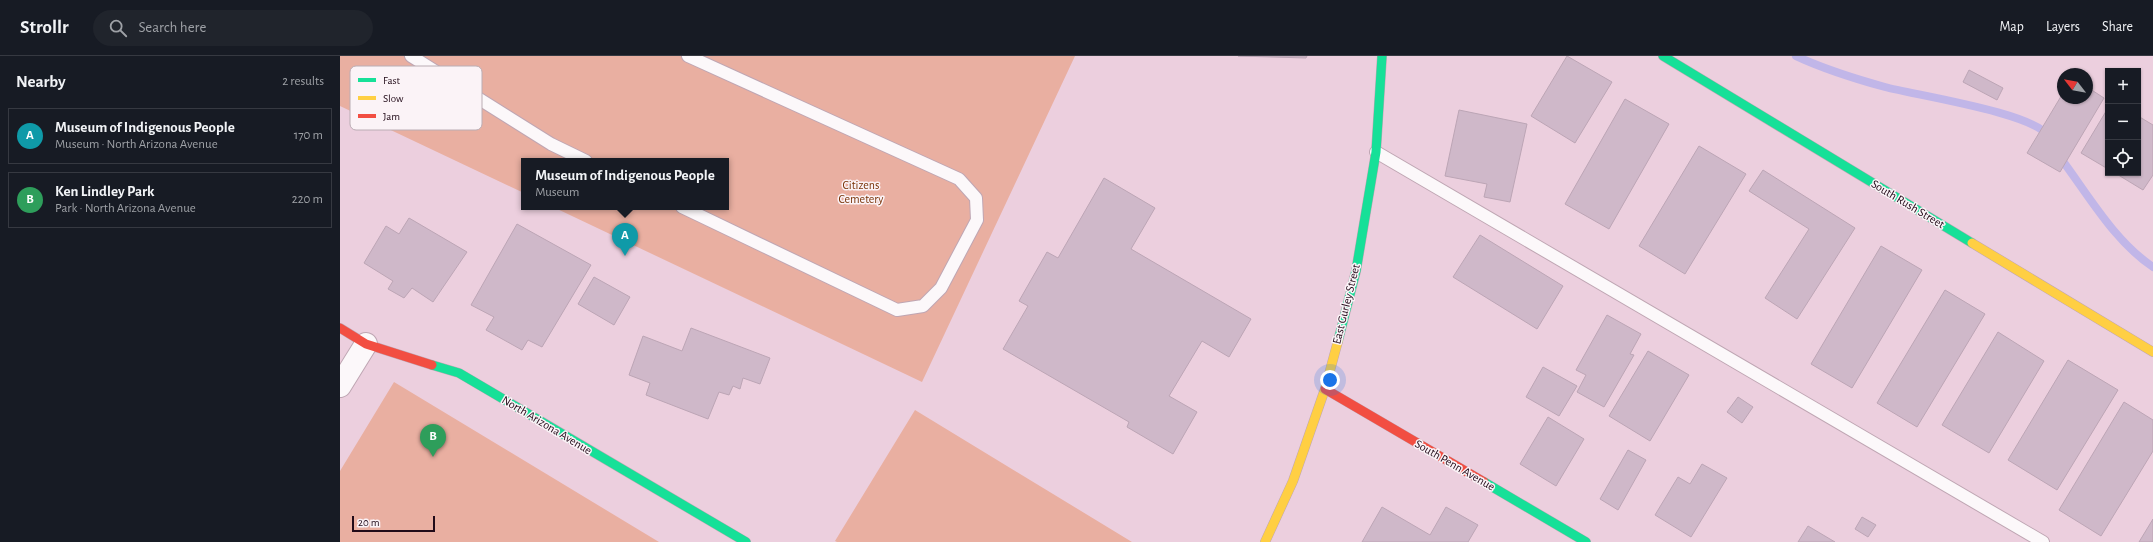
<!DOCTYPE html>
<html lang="en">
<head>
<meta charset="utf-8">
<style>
  :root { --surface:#171b24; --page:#20242c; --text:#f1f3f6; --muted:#9ea1a6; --line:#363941; --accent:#0b8043 }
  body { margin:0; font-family:"Alegreya Sans",sans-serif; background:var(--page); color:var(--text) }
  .controls { position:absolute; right:12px; top:12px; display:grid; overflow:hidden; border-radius:0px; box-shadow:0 1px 3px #0004 }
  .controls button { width:36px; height:36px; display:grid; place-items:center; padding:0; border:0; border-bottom:1px solid var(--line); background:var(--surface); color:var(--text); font:20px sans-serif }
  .compass { position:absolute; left:1717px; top:12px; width:36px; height:36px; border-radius:50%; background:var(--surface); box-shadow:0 1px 3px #0004; rotate:301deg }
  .scale { position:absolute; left:12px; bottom:10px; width:83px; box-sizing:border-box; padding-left:4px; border:2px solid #210a18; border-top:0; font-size:11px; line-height:14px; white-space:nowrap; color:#210a18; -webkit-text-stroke:3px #fbf3f7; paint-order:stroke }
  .you { position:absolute; left:990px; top:324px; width:14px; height:14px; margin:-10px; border:3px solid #fff; border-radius:50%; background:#1a73e8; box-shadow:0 0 0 6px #1a73e833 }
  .badge { display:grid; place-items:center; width:26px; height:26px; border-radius:50%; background:var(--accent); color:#fff; font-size:13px; font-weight:700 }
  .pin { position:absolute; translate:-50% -33px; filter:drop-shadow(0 1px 2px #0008) }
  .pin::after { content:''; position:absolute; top:21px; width:14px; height:12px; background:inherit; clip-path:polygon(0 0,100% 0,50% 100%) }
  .popup { position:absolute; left:181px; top:102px; width:208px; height:52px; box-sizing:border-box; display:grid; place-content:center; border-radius:0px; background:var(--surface); filter:drop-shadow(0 1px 3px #0005); font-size:13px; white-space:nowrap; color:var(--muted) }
  .popup b { font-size:15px; color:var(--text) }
  .popup::after { content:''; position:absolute; left:50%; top:100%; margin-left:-8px; border:8px solid transparent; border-top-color:var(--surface) }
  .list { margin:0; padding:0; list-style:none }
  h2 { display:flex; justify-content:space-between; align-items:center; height:52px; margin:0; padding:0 16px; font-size:17px }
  h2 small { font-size:13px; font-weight:400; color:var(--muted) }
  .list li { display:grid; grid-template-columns:26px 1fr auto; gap:12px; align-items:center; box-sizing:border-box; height:56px; margin:0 8px 8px; padding:0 8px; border:1px solid var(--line); border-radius:0px }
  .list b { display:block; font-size:15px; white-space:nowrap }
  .list p { margin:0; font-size:13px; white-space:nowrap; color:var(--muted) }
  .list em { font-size:13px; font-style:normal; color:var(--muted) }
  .icon { flex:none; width:22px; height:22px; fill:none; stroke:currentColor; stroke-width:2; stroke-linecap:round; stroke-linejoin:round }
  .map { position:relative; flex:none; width:1813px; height:486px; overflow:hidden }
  header { display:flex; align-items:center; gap:24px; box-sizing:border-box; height:56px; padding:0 20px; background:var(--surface); border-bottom:1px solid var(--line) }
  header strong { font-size:19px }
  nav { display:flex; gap:22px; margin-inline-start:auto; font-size:14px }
  .search { width:280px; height:36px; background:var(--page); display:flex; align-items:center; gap:10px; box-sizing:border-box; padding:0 14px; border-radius:22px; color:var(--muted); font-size:15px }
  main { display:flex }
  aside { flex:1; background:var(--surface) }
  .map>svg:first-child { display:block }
</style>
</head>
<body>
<header>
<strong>Strollr</strong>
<div class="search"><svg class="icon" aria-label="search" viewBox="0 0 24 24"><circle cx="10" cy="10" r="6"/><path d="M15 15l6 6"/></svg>Search here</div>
<nav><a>Map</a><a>Layers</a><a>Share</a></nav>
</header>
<main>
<aside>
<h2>Nearby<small>2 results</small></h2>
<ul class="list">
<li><span class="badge" style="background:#0f9aa8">A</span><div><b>Museum of Indigenous People</b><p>Museum · North Arizona Avenue</p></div><em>170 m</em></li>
<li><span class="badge" style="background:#2e9e5b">B</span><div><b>Ken Lindley Park</b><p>Park · North Arizona Avenue</p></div><em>220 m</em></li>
</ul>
</aside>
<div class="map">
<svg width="1813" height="486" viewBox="0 0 1813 486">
  <rect width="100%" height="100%" fill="#eccfde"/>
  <path fill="#e9afa1" d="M0,0H735L582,326L213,151H386V105H184V137L0,50Z
    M54,326L319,486H0V415Z
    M575,354L792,486H497L495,485Z"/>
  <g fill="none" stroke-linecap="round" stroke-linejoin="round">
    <path stroke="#c1b6e8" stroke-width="8" d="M1456,0C1484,13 1516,23 1545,31C1574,39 1696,57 1709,81
      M1719,100C1748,138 1773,184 1813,211"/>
  </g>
  <path fill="#cfb8c9" stroke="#bca5b5" d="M898,0H967L966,2Z
    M1227,0L1272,26L1235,87L1191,60Z
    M1629,14L1663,32L1657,44L1623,26Z
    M1747,31L1764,42L1720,116L1687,97L1723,37V42H1747Z
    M1285,43L1329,68L1269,173L1225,148Z
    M1768,52V113L1741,97Z
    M1119,54L1187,68L1170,146L1144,141L1147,128L1105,120Z
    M1798,60L1813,69V119L1803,134L1775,117H1798Z
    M1359,90L1406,118L1345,218L1299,190Z
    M1423,114L1515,172L1457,263L1425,242L1469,173L1409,135Z
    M764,122L815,152L791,193L911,263L889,301L862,285L829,340L857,356L833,398L787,371L789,366L663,293L688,250L679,245L707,196L718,202Z
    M69,162L127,196L93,246L72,232L64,242L48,233L53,225L24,207L46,170L59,178Z
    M177,168L251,209L202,291L188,284L182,294L146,274L154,261L131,249Z
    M1140,179L1223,230L1197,273L1113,221Z
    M1541,190L1582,214L1512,332L1471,308Z
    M254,221L290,241L274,269L238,248Z
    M1605,234L1645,258L1577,371L1537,347Z
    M1267,259L1301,278L1290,298L1294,299L1264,351L1237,336L1246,319L1236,314Z
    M351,272L430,302L420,328L403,322L400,333L393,330L389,339L379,336L368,363L306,339L310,327L289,319L303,280L342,295Z
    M1658,276L1704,305L1649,397L1602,369Z
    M1308,295L1349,319L1310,385L1269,360Z
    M1728,304L1778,334L1717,434L1668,404Z
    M1203,311L1237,330L1219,360L1186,341Z
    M1398,341L1413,351L1402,367L1387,356Z
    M1784,346L1813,364V395L1761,480L1719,454Z
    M1208,361L1244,383L1216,430L1180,408Z
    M1288,394L1306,404L1278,454L1260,443Z
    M1362,408L1387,422L1351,481L1315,459L1338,421L1350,428Z
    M1042,451L1090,479L1106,451L1138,469L1128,486H1022Z
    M1522,461L1536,469L1528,481L1515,473Z
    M1813,463V486H1799Z
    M1468,470L1495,486H1458Z"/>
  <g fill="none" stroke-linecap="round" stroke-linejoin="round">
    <defs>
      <path id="lane" d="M71,0L211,88L246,105
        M1036,96L1703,486
        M342,151L557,254L583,250L601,232L637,164L636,142L619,123L348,0"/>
      <path id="street" d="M0,330L26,288"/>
      <path id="fast" d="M1323,0L1632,187
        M998,285L1016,215L1036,96L1042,0
        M92,309L119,317L406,486
        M1144,426L1246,486"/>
      <path id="slow" d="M1632,187L1813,296
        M925,486L953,425L985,333L998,285"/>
      <path id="jam" d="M0,272L26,288L92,309
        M985,333L1144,426"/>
    </defs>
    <use href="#lane" stroke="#bfa6b3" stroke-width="14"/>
    <use href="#street" stroke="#bfa6b3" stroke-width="24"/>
    <use href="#fast" stroke="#bfa6b3" stroke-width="10"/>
    <use href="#slow" stroke="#bfa6b3" stroke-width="10"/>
    <use href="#jam" stroke="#bfa6b3" stroke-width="10"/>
    <use href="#lane" stroke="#fcf8fa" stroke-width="12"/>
    <use href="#street" stroke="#fcf8fa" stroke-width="22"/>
    <use href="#fast" stroke="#16e098" stroke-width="9"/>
    <use href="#slow" stroke="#ffcf43" stroke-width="9"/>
    <use href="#jam" stroke="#f24e42" stroke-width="9"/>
  </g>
  <g text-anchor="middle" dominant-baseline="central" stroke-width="3" stroke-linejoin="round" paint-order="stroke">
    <g font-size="12" fill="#783206" stroke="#fbf3f7">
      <text x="521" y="129">Citizens<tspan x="521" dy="14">Cemetery</tspan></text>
    </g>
    <g font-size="12" fill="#210a18" stroke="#fbf3f7">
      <text transform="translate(1568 148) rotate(31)">South Rush Street</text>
      <text transform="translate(1006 248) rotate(-76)">East Gurley Street</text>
      <text transform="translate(207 369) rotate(31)">North Arizona Avenue</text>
      <text transform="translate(1115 409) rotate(30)">South Penn Avenue</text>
    </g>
  </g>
  <rect x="10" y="10" width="132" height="64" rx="6" fill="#fbf3f7" stroke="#baadb4" stroke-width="1"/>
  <rect x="18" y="22" width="18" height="4" fill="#16e098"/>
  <rect x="18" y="40" width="18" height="4" fill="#ffcf43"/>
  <rect x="18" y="58" width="18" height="4" fill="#f24e42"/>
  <g font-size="11" fill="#210a18">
    <text x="43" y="28">Fast</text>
    <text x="43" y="46">Slow</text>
    <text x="43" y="64">Jam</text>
  </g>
</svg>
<div class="controls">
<button>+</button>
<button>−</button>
<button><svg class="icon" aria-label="locate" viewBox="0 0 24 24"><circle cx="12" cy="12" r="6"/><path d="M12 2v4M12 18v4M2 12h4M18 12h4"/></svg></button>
</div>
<svg class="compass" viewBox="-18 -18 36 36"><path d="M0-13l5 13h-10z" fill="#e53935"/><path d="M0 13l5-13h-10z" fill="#9ea1a6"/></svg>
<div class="scale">20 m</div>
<div class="you"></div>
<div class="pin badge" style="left:285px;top:200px;background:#0f9aa8">A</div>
<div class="popup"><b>Museum of Indigenous People</b>Museum</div>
<div class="pin badge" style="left:93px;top:401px;background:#2e9e5b">B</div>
</div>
</main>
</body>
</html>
